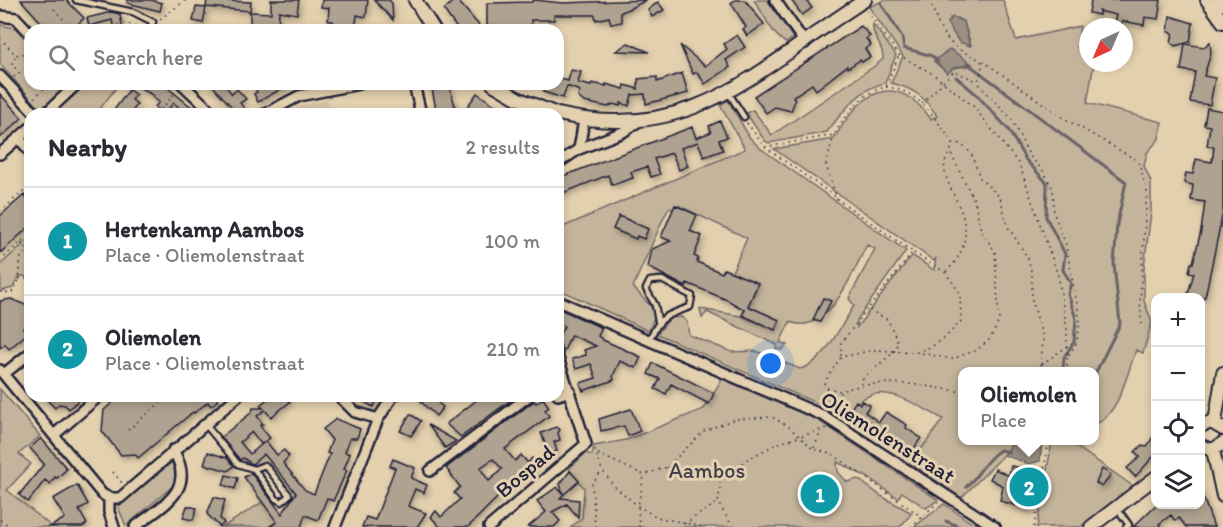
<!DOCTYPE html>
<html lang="en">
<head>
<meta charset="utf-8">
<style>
  :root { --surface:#fff; --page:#f7f7f7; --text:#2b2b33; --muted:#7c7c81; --line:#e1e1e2; --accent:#0b8043 }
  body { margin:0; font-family:Itim,sans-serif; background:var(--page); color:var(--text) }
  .controls { position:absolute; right:18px; bottom:18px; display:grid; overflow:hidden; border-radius:12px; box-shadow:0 3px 9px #0003 }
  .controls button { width:54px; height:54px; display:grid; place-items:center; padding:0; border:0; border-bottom:2px solid var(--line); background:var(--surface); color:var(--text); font:30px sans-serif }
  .compass { position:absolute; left:1079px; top:18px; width:54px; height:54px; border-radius:50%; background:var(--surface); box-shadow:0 3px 9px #0003; rotate:224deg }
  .you { position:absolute; left:771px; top:364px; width:21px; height:21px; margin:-15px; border:4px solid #fff; border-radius:50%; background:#1a73e8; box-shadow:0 0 0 9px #1a73e833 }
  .badge { display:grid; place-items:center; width:39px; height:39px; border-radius:50%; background:var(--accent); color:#fff; font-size:20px; font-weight:700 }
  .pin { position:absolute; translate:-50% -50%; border:3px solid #fff; box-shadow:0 2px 6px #0006 }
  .popup { position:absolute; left:958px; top:367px; width:141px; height:78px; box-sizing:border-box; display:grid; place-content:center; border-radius:12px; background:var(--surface); filter:drop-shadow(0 2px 4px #0005); font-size:20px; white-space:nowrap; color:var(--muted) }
  .popup b { font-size:22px; color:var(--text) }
  .popup::after { content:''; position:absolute; left:50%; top:100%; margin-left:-12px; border:12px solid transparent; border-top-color:var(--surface) }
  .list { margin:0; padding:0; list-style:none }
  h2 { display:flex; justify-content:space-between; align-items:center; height:78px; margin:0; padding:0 24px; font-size:26px }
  h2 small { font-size:20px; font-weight:400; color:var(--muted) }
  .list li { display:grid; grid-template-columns:39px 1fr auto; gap:18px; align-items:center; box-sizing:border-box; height:108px; padding:0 24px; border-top:2px solid var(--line) }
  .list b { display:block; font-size:22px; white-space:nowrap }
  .list p { margin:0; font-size:20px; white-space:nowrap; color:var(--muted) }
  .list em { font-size:20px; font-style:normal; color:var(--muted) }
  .icon { flex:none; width:33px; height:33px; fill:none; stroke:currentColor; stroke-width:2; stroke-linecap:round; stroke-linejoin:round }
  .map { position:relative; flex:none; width:1223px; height:527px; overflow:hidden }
  .search { position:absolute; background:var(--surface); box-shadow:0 3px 9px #0003; left:24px; top:24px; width:540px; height:66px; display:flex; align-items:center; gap:15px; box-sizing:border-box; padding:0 21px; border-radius:18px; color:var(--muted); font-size:22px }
  .panel { position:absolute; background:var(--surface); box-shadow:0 3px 9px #0003; left:24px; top:108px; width:540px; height:294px; border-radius:18px }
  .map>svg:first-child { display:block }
</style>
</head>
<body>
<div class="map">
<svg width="1223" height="527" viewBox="0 0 1223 527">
  <defs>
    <filter id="shadow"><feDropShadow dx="2" dy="3" stdDeviation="3" flood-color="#0004"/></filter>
  </defs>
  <rect width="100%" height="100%" fill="#e3d0ae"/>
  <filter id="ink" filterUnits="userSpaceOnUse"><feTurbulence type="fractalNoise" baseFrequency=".0167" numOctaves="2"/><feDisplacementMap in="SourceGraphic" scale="12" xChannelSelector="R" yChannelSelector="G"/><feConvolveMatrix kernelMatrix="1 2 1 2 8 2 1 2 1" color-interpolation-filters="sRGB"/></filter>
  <g filter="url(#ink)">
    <path fill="#d4c2a5" d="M327,99L333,114H283L289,109Z"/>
    <path fill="#c4b49b" stroke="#736b6b" stroke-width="1.5" fill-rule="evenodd" d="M754,0H768L793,38L786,43C770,33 765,15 754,0Z
      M884,0H1003L1016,40L1080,26L1077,47L1088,50V63H1094L1087,103L1162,122L1159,139L1147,153L1144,166L1151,182V213L1144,267V301L1152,322L1143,353L1136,350C1127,373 1120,413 1096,424L1095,372H963V440L1015,441L1004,455L961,498L911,463L943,419C924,409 890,386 868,396C858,400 849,410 841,416L823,406L657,334L670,318L682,317L687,322L689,335L732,352L756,351L800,369C824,364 841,325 854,306L849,298L875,249L867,245C853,270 830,337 790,322L780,342L787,345L782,350L776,349L777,345L707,312L702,318L700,309L741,316L776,330L780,321L748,306L758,284L732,272L747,238L677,205L674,210L669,208L664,217L633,287L656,312L649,331L558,289V229L745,149L720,105L728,100L750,138L760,148L906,251L857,320V327L910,258L913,256L934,270L936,258L934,261L774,149L834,139C859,94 893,68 931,119L937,116C925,97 913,88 891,83L903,56L869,7ZM950,18H957L964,22L971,45L959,42ZM950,49L969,66L953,68L947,73L934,61Z
      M873,24L896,55L885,83C859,88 842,113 827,132L769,143L765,141L746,113L753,110L772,135L876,65L883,59C884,45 871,37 873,24Z
      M0,25L15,28L30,44V84H66L69,87L41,110L0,64Z
      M87,84H119L96,114H53Z
      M30,238V277L22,276L17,279L13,288L1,291L0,265Z
      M723,377L804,411L938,500L926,508L902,492L898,498L867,477L837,462L838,472L847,482L858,479L881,496L912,513L900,527H571L582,518L584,488L569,469L586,453L592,455L594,446L626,440L704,409Z
      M0,389L40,436L19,454L31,464L7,490L52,527H0Z
      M1052,441H1068L1133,486L1080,527H1037Z
      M172,462L177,478L175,484L126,526L118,507Z
      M264,501L277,522L268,527H223Z
      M944,504L978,527H914Z"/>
    <path fill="#9c9084" stroke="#6b6467" stroke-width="1.5" d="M953,17L964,22L970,46L959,42L947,23Z
      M950,49L972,64L953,68L948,73L934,61Z
      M1015,440L1042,441L1040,461L1029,464L1004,455Z"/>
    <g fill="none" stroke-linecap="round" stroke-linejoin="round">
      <path stroke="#6b6467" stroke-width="3" d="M881,3L902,37L904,48L932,56L938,62
        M967,63L1126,182L1117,224L1114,264L1120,324L1095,374
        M956,77L976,94L1008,129L1026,160L1047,183L1046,217L1065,254L1063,270L1071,283L1068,294L1076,319L1074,342L1064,357L1063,372
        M966,487C980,475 983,461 1000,450L1009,452
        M946,521L960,527"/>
    </g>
    <path fill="#b0a290" stroke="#22223b" stroke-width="1.5" fill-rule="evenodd" filter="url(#shadow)" d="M21,0H66L84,18L72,30H48Z
      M127,0H151L162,3L160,11L127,3Z
      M207,0L251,2L250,11L206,7Z
      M271,0H299L297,14L279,11L278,30H250V12L271,13Z
      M322,0H368L366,17L357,15L355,30H333V21H328L329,8L321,7Z
      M374,0H389L392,3L393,20Z
      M534,0L562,3L647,0L620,13L622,22L611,24L609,17L596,20L595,15H554V20H531V30H495L487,25V3L532,2Z
      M735,0H745L764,24L747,36L743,29L746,27L731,3Z
      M791,0H806L812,8L802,15Z
      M1091,0H1161L1158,19L1145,17L1144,25L1122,21L1121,25L1114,23L1116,15L1099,11V15L1089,13Z
      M453,1H458L483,30H458L444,10Z
      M658,2L664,10L652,17L648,10Z
      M196,7L206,8L203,23L193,21Z
      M111,12L120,14L123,30H114L112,20L89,26L87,18Z
      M1170,16L1193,23L1190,42L1175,46L1171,43L1173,33L1168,32Z
      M861,26L870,36L866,39L871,45L865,49L870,57L862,62L860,60L848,68L847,66L816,90L812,84L797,94L793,96L795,101L791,111L775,107L766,113L754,96Z
      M737,35L745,47L726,60L730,67L705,84L697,72L693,74L680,45L705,66L727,49L724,44Z
      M1210,42L1211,53L1204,76L1215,78L1210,105L1190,102L1195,72L1181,70L1185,44L1204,47Z
      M628,43L649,52L616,51Z
      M571,70L581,72L578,83L591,86L592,83L606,86V84L624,89L625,85L638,89V79L657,77V82L682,73L688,93L646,104L645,94L632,95L629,106L621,103L620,106L613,104L608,107L584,102L578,97L580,91L567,86L563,98L543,92L546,84H558V78L568,81Z
      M134,84H163L200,114H186L174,103L163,114L155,107L159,102L153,98L154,96Z
      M211,84H224L232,94L237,89L246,99L240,103L245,109L238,114Z
      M253,84H261L264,88L272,84H290L258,102L254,94L257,92Z
      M431,84H449L457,114H437Z
      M129,90L136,95L132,100L137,104L131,114H111Z
      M477,93L499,108L500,106L516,114H462Z
      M0,94L22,118L0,138Z
      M1207,108L1223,111V212L1205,297H1187L1194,273L1189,272L1191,263H1193L1201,231L1205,202L1191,200L1193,185L1184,183L1186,173L1193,174L1196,159L1212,162L1214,147L1207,146L1210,126L1204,125Z
      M720,121L727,137L719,140L723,150L704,157L698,142L681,148L688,166L679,170L672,153L654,159L660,174L651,177L647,167L631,172L633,178L612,185L608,175L558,195V178L692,127L696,138L711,132L709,126Z
      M24,195L30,202V226L0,253V216Z
      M675,205L697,215L690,231L702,236L694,256L698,258L697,262L722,273L724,269L758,283L748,306L779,320L775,330L742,315L745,310L727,300L687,283L686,287L648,267L652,249L671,241L661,237Z
      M619,216L648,229L644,239L637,236L636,239L613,229Z
      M823,298L831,301L820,322L813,320Z
      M11,299L30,307V322L23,328L28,333L9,349L5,344L0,348V301Z
      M560,309L602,328L598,336L603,340L641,357L636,368L620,361L613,376L614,380L583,391L580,383L596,378L591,364L576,369L572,359L586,355L584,350L596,346L571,335L563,353L558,338L564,326L558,323Z
      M653,363L714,393L709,404L671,384L666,394L655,389L660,379L648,374Z
      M43,396H83L69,409L65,405L59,404L55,408Z
      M120,396H215L218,400L211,406L208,402L194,413L193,412L138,458L135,454L121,455L102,431L104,410Z
      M271,396H285L290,402L271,417L265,410L257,416L263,424L260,426L270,438L261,444L252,432L240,442L250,454L266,441L277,455L284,450L289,456L283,463L305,490L314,494L330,454L327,453L332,440L323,429L336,419L360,429L357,438H350L345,452L350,454L344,469L347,470L333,501L327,498L318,520L305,515L301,527H269L277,522L244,477L251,473L282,514L296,493L264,454L252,464L243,458L240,460L221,437L252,412L253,408H263L260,405Z
      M354,396H380L373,407Z
      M426,396H439L435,400L443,407L436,416L421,402Z
      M482,396H516L461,437L446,424Z
      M543,398L549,407L545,410L549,416L505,449L515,461L521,455L528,463L532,458L538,465L510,485L468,527H440L431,517L436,511L441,517L460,499L454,493L460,487L446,468L534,401L536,403ZM493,459L502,469L489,481L480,468Z
      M856,401L860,404L862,401L870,405L865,412L879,422L886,412L907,425L906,428L921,438L913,450L887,433L883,435L848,413Z
      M631,409L640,431L628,436L624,426L601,431L599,419Z
      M410,414L421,421L411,436L400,431Z
      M428,425L456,441L445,448Z
      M556,427L560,430L558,433L560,440L554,442L557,451L549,454L541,433Z
      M1155,433V455L1135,477L1127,468L1140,457L1135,452L1141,446L1147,447Z
      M41,438L67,469L57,478L55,477L50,484L45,480L28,502L19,495L44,464L30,448Z
      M208,452L227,458L234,466L228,471L204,464Z
      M393,459L415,468L411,478L427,485L424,493L415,489L408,506L426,513L417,527H362L366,517L375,520L395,468L390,466Z
      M1011,466L1033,470L1031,481L1034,482L1029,509L1000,501L1003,486L990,479L995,469L1009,476Z
      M1102,469L1111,475L1102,487L1096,483Z
      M570,471L579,481L560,498L579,500L578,517L567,504L552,512L560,521L554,527H528L546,512L537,501L557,487L563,494L560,484Z
      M226,475L238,478L235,489L223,485Z
      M77,485L88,504L79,510L87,524L82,527H50L65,518L53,499Z
      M1200,489L1214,527H1186L1179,518L1175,521L1171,515L1159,524L1161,527H1133L1157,504H1200Z
      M214,497L225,500L220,518L224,523L220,527L207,514Z
      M187,506L197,508L193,520L183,518Z"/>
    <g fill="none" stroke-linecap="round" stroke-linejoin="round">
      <defs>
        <path id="lane" d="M76,0L133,12L153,22L149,30
          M728,92L744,117
          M649,340C661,315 666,316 690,307L692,296L662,280L650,281L646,289L655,305L658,321
          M205,424L238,464L254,469L276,499L282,502L289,495L265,465L254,469
          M1121,514L1129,525L1126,527"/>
        <path id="street" d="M775,0L805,43
          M0,16L16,18L30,33
          M0,76L36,114
          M182,84L214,114
          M414,84L421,114
          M45,114L77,84
          M265,114L299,96L359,84
          M19,138L30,152
          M579,149L623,132L639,121
          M0,154L30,128
          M558,163L579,149L584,120
          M558,301L824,416L995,527
          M0,370L102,494L109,498
          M4,374L30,353
          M558,395L570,391
          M339,396L355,412L378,419
          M54,435L99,396
          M430,471L529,396
          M109,498H120L238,396
          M109,498V512L114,527
          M135,527C164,504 197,490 173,450
          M335,527L378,419L393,396
          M489,527L586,444L558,358"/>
        <path id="secondary" d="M415,0L434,30
          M1207,0L1223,22
          M1220,0L1223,4
          M493,84L517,98L557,114
          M558,114C695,146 760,66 865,0
          M1215,422L1223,373
          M1200,426L1211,422L1223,429
          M1200,446L1213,450L1223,443
          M1213,450L1223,496
          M1091,527L1156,477"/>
      </defs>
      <use href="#lane" stroke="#22223b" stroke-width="9"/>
      <use href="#street" stroke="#22223b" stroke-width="14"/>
      <use href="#secondary" stroke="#22223b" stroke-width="16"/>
      <path stroke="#22223b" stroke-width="1.5" stroke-dasharray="1.5 4.5" stroke-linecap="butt" d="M930,0C940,34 947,47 981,60L982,69L978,81L981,87L1011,118L1029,155L1044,172L1053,189L1054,214L1066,245L1080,321L1077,342L1068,356
        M54,9L73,30
        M867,11L899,55L933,74L973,106L1019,164L1058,275L1067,330V372
        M160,19L186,0
        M100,30L125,23L142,28
        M0,38L16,55L26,53L30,57
        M983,61L1062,117L1138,161L1147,190L1140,301L1142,326
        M14,77L19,73L12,64L15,57
        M886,87C920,90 934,118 953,143L961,144L971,153L980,178L1000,197L1008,227L1028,258L1032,275V300L1043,338L1041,364L1038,372
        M34,98L49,84
        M922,103L954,71L977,81
        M157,114L176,92
        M747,123L765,147L834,135C846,114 861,92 886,87L899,55
        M834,135L826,165L837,199L913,252L868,309L888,320L898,342L894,352L862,379L861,384
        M765,147L837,198
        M0,212L30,185
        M21,243L28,250
        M914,253L946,273L960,293L961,321C949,335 937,346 920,351
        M0,261L30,234
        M946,272C998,220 925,184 950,152
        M19,279L30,278
        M0,292L11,293C21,283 20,272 20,259L30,249
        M916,352L952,359L977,350L990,339L999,321L995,251L981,231L975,202L950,152L953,144
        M841,356V343L867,310
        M1042,364L1065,348
        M840,391L827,388L824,383L841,357L874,350L915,352
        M832,410L841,391C882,377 921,385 963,392
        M128,430L168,396
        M814,448L821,431
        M595,450L602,470L614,486L638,506L657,517L704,527
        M598,454L644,475L667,467L704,431L735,419L772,417L788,426L813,449L832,454L922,517
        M667,467L720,481
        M113,472L122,483
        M0,520L12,527
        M595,527L592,484L602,471
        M639,527L638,506L644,476
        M679,527L717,503
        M733,527L718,503L721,481L746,460L776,444L827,428
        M911,527L938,502
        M1034,527L1049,440"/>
      <use href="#lane" stroke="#e3d0ae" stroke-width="4.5"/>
      <use href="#street" stroke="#e3d0ae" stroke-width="9"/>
      <use href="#secondary" stroke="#e3d0ae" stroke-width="12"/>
    </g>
  </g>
  <g text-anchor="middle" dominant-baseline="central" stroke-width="6" stroke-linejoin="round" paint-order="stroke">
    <g font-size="22" fill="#22223b" stroke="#e3d0ae">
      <text transform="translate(888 437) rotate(32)">Oliemolenstraat</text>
      <text transform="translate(525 471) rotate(-40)">Bospad</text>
    </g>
    <g font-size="22" fill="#423f4e" stroke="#e3d0ae">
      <text x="707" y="470">Aambos</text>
    </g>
  </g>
</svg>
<div class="controls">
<button>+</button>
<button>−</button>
<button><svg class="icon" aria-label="locate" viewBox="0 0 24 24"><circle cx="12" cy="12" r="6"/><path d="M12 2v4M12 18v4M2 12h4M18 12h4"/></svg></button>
<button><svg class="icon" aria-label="layers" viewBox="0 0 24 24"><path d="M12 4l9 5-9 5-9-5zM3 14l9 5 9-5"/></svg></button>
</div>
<svg class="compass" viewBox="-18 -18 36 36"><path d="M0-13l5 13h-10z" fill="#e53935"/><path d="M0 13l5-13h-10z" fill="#7c7c81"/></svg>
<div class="you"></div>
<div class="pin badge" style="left:820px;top:494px;background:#0f9aa8">1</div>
<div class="pin badge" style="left:1029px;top:487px;background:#0f9aa8">2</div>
<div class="popup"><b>Oliemolen</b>Place</div>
<div class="search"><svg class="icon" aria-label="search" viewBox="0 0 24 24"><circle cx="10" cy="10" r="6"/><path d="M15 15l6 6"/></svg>Search here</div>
<section class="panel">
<h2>Nearby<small>2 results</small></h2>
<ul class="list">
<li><span class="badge" style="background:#0f9aa8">1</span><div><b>Hertenkamp Aambos</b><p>Place · Oliemolenstraat</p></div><em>100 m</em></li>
<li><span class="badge" style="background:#0f9aa8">2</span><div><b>Oliemolen</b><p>Place · Oliemolenstraat</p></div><em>210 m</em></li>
</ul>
</section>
</div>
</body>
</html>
